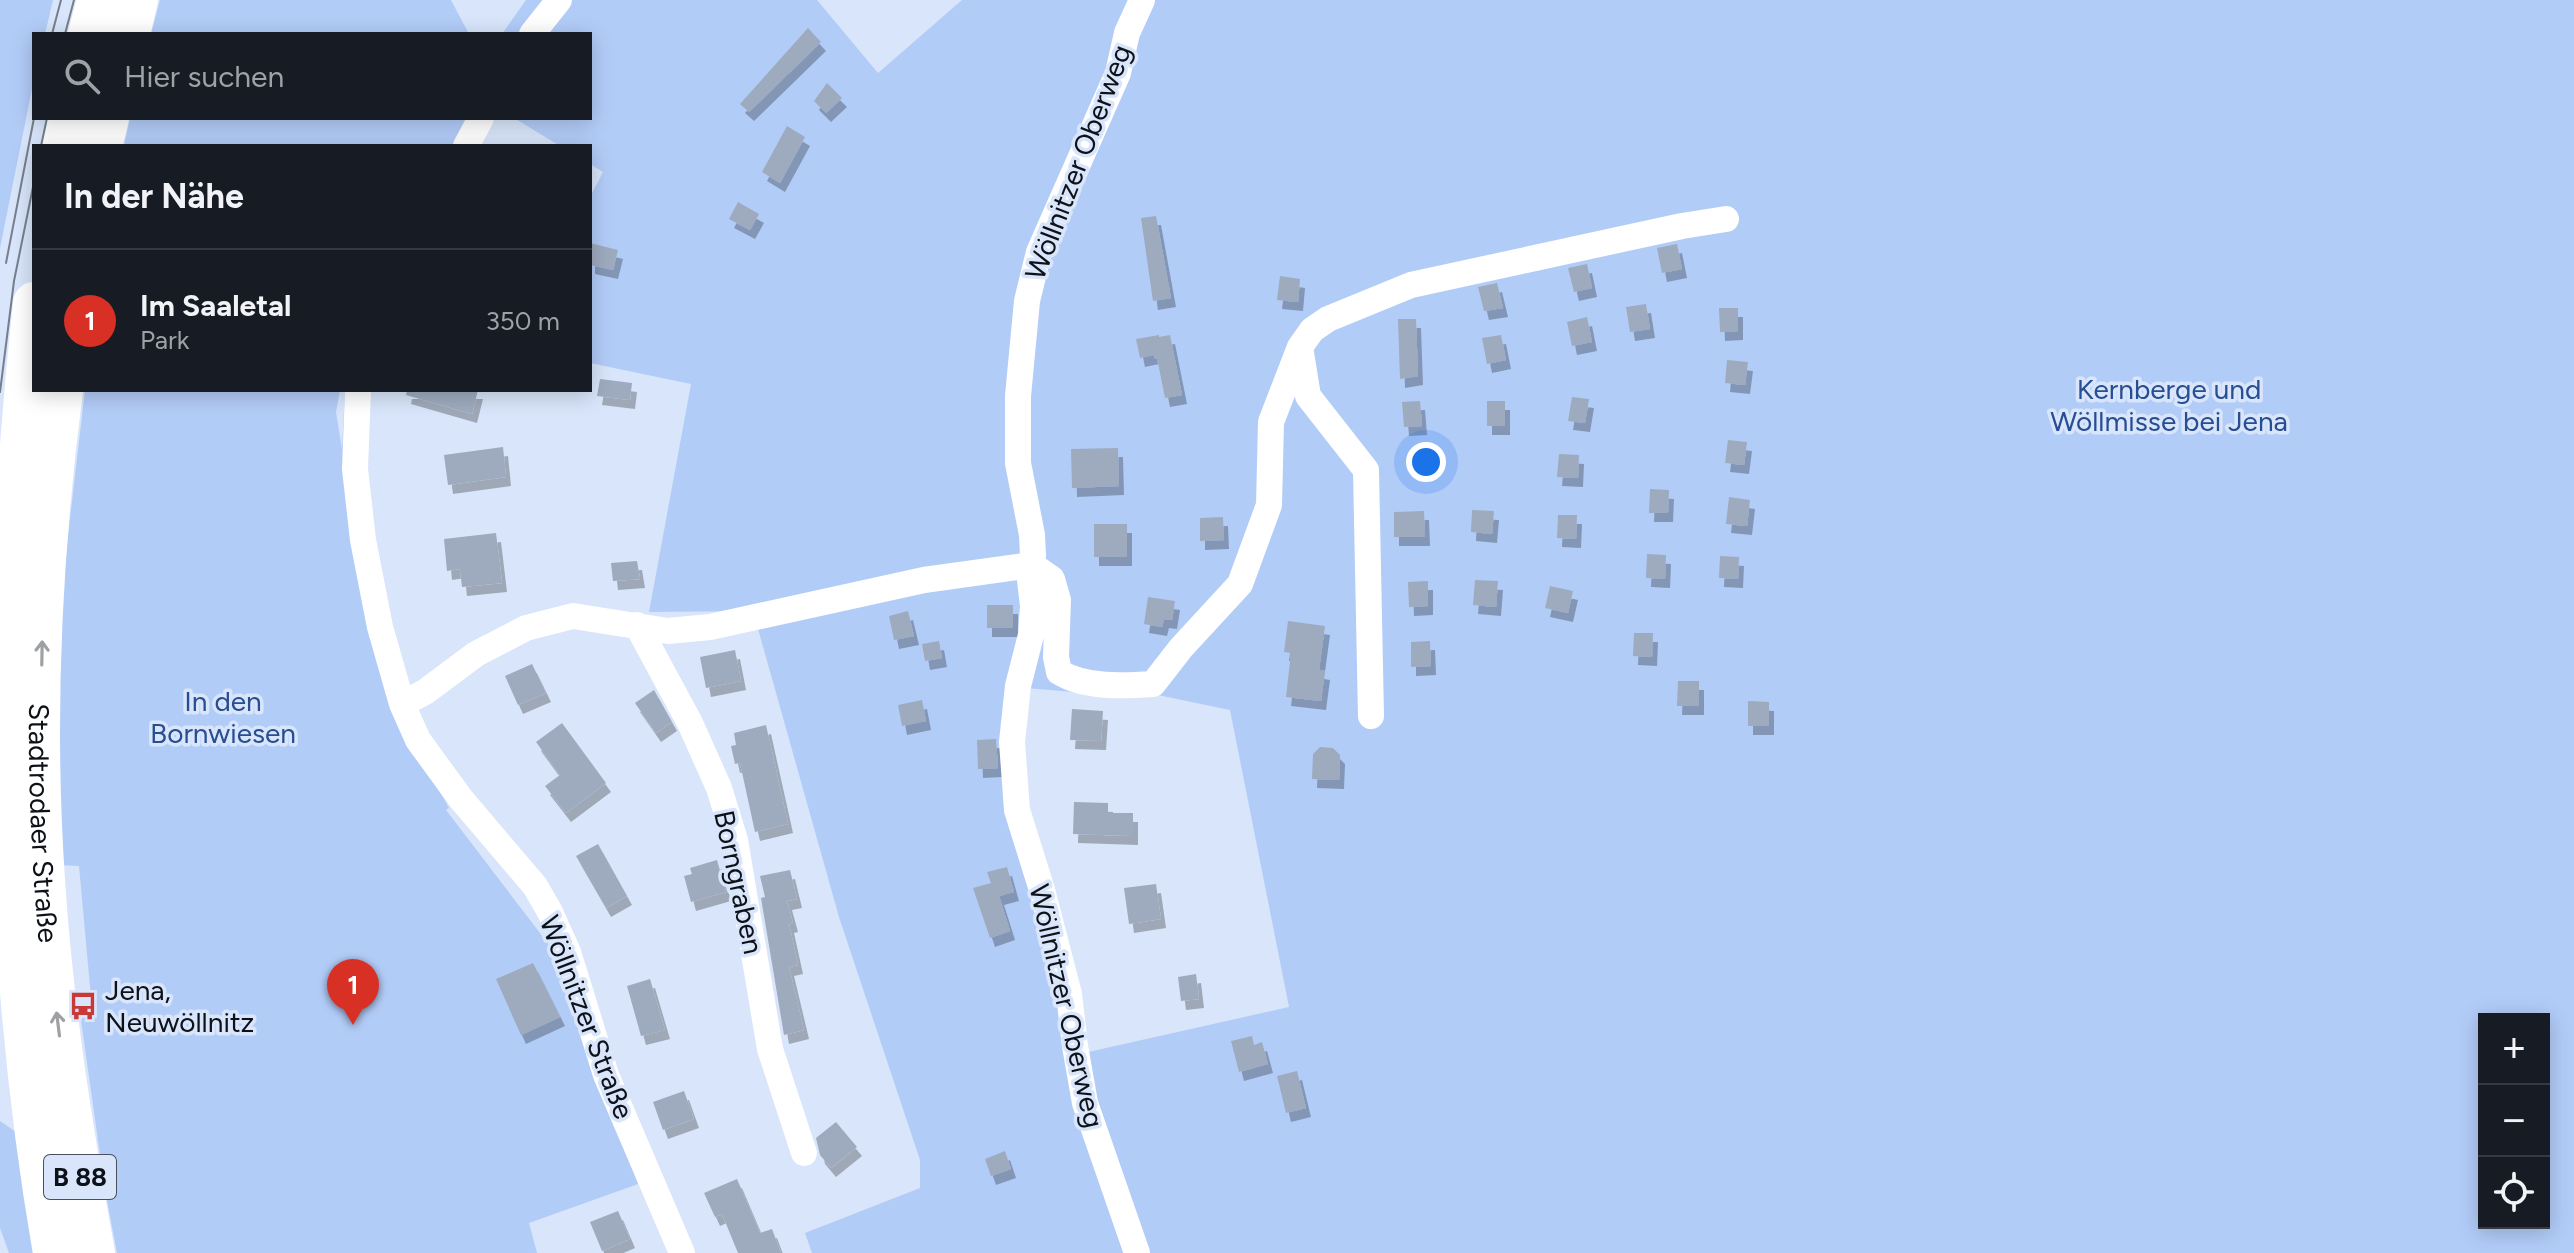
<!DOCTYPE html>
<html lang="de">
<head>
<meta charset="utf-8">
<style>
  :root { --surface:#171b24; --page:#242831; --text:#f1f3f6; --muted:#9ea1a6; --line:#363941; --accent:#d93025 }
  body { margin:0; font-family:Figtree,sans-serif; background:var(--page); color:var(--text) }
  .controls { position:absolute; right:24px; bottom:24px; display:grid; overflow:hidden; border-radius:0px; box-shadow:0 4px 20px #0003 }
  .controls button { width:72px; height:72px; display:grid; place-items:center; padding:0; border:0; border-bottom:2px solid var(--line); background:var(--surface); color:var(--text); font:40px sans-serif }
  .you { position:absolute; left:1426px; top:462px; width:28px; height:28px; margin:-20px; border:6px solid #fff; border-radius:50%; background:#1a73e8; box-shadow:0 0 0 12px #1a73e833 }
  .badge { display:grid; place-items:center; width:52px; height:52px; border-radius:50%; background:var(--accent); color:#fff; font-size:26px; font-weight:700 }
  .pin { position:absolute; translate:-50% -66px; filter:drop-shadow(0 2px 4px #0008) }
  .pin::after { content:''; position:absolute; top:42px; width:28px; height:24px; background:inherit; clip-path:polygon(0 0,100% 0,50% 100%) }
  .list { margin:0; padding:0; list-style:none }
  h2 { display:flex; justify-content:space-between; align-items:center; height:104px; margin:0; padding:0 32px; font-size:34px }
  h2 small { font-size:26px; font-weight:400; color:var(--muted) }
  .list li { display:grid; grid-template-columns:52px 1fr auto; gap:24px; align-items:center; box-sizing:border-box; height:144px; padding:0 32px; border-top:2px solid var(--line) }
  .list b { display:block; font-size:30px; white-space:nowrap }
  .list p { margin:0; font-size:26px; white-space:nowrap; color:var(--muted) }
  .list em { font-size:26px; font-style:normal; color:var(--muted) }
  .icon { flex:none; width:44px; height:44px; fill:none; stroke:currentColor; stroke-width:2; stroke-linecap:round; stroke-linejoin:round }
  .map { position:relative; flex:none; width:2574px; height:1253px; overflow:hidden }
  .search { position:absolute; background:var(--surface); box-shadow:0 4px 20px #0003; left:32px; top:32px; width:560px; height:88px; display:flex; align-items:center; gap:20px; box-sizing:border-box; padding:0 28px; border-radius:0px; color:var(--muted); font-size:30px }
  .panel { position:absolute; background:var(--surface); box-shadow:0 4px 20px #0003; left:32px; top:144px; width:560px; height:248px; border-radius:0px }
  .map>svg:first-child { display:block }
</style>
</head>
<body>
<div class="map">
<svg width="2574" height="1253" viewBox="0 0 2574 1253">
  <defs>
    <filter id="shadow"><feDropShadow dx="5" dy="9" stdDeviation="0" flood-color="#0004"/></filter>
  </defs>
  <rect width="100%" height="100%" fill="#d8e5fa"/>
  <path fill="#b2ccf8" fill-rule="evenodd" d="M0,0H53L45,34H34V79L0,248Z
    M160,0H451L469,34H151Z
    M526,0H543L522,34H502Z
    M564,0H817L878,73L962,0H2574V1253H812L805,1233L920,1188V1160L839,917L753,611L649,612L691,384L590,363V197L603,172L590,164V146H560L514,118H590V34H541ZM1013,687L1123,696L1148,693L1230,710L1289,1007L1066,1057L1062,990L1037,894ZM2484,1019H2544V1223H2484Z
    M130,118H474L458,146H124Z
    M85,390H340L336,412L342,449L345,390L349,460L431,775L449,808L446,810L556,954L638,1184L529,1223L537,1253H117L105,1190L81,1020L92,1008L79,866L58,865L60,604Z
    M0,1121L16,1132L41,1253H9L0,1228Z"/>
  <path fill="#9eaabe" filter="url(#shadow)" d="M808,28L821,42L749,112L740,104Z
    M827,83L842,98L826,113L814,101Z
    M787,126L805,137L780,183L762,172Z
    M738,202L759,214L750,230L729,219Z
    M1156,216L1171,298L1153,301L1141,218Z
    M590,243L618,250L613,270L590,265Z
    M1677,244L1682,269L1662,273L1657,248Z
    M1587,264L1592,288L1574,292L1568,268Z
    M1280,276L1300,279L1298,302L1277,300Z
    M1497,283L1503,308L1484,311L1478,287Z
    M1646,304L1650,329L1630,332L1626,307Z
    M1719,308H1738V331L1720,332Z
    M1587,317L1592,342L1572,346L1567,322Z
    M1398,319H1416L1418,376L1400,379Z
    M1159,335V337L1170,335L1182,395L1165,398L1157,358L1155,359L1154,355L1140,358L1136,339Z
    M1501,335L1506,360L1487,364L1482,338Z
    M1727,360L1748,362L1745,385L1725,383Z
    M600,379L632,383L630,400L597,396Z
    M407,390H478L472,414L406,395Z
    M1572,397L1589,399L1585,423L1568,421Z
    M1420,401L1422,426L1404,427L1402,402Z
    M1487,401H1505V426H1487Z
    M1728,440L1747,442L1744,465L1725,463Z
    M503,447L506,477L448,485L444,455Z
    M1118,448L1119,486L1072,488L1071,449Z
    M1559,454L1579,455L1578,478L1557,477Z
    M1650,489L1669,490L1668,513H1649Z
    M1729,497L1750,500L1747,526L1726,524Z
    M1472,510L1494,511L1492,534L1471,532Z
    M1424,511L1425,537H1394V512Z
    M1558,515H1577L1576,539L1557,538Z
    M1223,517L1224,540L1200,541V518Z
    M1094,524H1127V557H1094Z
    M496,533L502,583L462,587L460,569L447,571L444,539Z
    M1647,554L1666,555L1665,579L1646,578Z
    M1720,556L1739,557L1738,579L1719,578Z
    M637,561L640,579L613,581L611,563Z
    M1475,580L1498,581L1496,607L1473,605Z
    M1428,581V606L1409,607L1408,582Z
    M1550,586L1573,591L1568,613L1545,608Z
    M1148,597L1175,601L1172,620L1164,619L1162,627L1144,624Z
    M987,605H1013V628H987Z
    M908,611L914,636L894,640L889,616Z
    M1288,621L1325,626L1319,670L1325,671L1321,701L1286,697L1291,653L1284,652Z
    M1634,633H1653L1652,657L1633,656Z
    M939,641L942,658L925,661L922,644Z
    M1430,641L1431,666L1411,667V642Z
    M735,650L741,681L706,688L700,657Z
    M532,664L546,693L518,705L505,676Z
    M1678,681H1699V706H1677Z
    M654,690L672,722L656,733L635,703Z
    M922,700L926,721L902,726L898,705Z
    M1748,701L1769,702V726H1748Z
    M1072,709L1103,711L1101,741L1070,740Z
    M562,723L606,783L566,813L545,786L560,775L536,742Z
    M766,725L788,824L755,832L740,763L735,764L731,746L736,745L734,733Z
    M996,739L998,768L978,769L977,740Z
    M1320,747L1333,748L1340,755L1339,780L1312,779L1313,754Z
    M1074,802L1108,803V813H1133V836L1073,834Z
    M598,844L627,896L606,908L576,856Z
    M717,860L726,892L691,902L684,876L692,874L690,868Z
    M1007,867L1014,892L999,896L1010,931L990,938L973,888L991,883L987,872Z
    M790,870L797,899L787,901L793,923L789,924L798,965L789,967L804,1030L784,1035L761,898L765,897L760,876Z
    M1156,884L1161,919L1129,924L1124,888Z
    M533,963L560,1017L521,1035L496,979Z
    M1196,974L1199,999L1181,1001L1178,977Z
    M650,979L665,1030L641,1036L627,986Z
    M1252,1036L1254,1045L1262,1042L1268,1064L1239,1072L1231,1041Z
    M1297,1071L1306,1108L1286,1113L1277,1076Z
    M684,1091L694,1119L663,1130L653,1102Z
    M836,1122L857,1147L831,1168L820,1155L816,1138Z
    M1005,1151L1011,1169L991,1176L985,1159Z
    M737,1179L760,1233L772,1229L781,1253H738L722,1214L715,1217L704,1193Z
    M618,1211L630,1239L602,1251L590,1222Z"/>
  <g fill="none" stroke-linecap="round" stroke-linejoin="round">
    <path stroke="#fff" stroke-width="26" d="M532,34L559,0
      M466,146L481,118
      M1300,347L1308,396L1366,470L1371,716
      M358,390L355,469L363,540L380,627L402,704L418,740L461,799L535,886L550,912L568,952L606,1075L682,1253
      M637,625L690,723L719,788L735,840L770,1049L804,1153
      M402,704L425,692L476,654L526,628L573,616L668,631L710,627L924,580L1032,565L1052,579L1058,600L1056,657L1059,672C1085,688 1123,686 1153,684L1181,648L1240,584L1269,505L1271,422L1300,347L1312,330L1328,319L1411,285L1682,226L1726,219
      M1137,1253L1085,1103L1075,1046L1069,994L1042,890L1017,810L1012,742L1018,686L1031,635L1033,606L1030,580L1033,555L1032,535L1018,463V396L1027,301L1039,252L1118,73L1127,33L1142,0"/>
    <g stroke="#fff" stroke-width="42">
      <path d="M89,34L98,0"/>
      <path d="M129,34L137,0"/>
      <path d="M63,146L68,118"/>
      <path d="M101,146L108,118"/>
      <path d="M34,303C0,616 0,942 54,1253"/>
      <path id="s1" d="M62,390C41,551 33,718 44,880C52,1006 72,1130 94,1253"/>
    </g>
    <path stroke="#767f8d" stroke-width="2" d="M52,34L61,0
      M65,34L74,0
      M41,146L47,118
      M6,263L34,118
      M0,392L14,281L34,182"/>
  </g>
  <defs><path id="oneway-shaft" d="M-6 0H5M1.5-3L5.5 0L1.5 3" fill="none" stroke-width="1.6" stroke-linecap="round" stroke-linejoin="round" transform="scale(2)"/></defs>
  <g stroke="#9ea0a3">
    <use href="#oneway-shaft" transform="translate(42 653) rotate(-89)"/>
    <use href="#oneway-shaft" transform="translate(58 1024) rotate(-97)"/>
  </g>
  <defs>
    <symbol id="bus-bare" viewBox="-9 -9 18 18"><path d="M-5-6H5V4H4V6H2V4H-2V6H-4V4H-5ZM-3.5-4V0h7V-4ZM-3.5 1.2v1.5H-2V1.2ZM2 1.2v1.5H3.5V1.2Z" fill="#c83937" stroke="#d8e5fa" stroke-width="2.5" paint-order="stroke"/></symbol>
  </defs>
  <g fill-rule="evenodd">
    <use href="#bus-bare" x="63" y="986" width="40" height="40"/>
  </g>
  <g text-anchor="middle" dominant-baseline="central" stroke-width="7" stroke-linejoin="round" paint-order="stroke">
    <rect fill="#d8e5fa" stroke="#4a515c" stroke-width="2" x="44" y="1155" width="72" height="44" rx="6"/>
    <g font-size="26" font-weight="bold" fill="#0d1118">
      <text x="80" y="1177">B 88</text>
    </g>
    <g font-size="28" fill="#0d1118" stroke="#d8e5fa">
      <text transform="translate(1078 162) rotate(-69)">Wöllnitzer Oberweg</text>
      <text stroke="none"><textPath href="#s1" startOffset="434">Stadtrodaer Straße</textPath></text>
      <text transform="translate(739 882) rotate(78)">Borngraben</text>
      <text transform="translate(1067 1006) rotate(77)">Wöllnitzer Oberweg</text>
      <text transform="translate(587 1017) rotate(69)">Wöllnitzer Straße</text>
    </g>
    <g font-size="28" fill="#274d93" stroke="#d8e5fa">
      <text x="2169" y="389">Kernberge und<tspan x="2169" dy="32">Wöllmisse bei Jena</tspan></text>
      <text x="223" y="701">In den<tspan x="223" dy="32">Bornwiesen</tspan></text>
    </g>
    <g font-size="28" fill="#0d1118" stroke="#d8e5fa" text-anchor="start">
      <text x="105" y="990">Jena,<tspan x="105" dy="32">Neuwöllnitz</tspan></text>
    </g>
  </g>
</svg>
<div class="controls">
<button>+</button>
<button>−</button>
<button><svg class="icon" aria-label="locate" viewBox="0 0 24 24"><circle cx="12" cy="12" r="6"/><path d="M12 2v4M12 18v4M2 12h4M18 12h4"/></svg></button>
</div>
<div class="you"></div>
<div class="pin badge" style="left:353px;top:1025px">1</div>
<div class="search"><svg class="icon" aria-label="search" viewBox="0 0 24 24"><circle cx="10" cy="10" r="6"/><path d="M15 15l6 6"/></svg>Hier suchen</div>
<section class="panel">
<h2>In der Nähe<small></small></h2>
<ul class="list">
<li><span class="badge">1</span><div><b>Im Saaletal</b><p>Park</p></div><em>350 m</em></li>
</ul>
</section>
</div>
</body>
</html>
